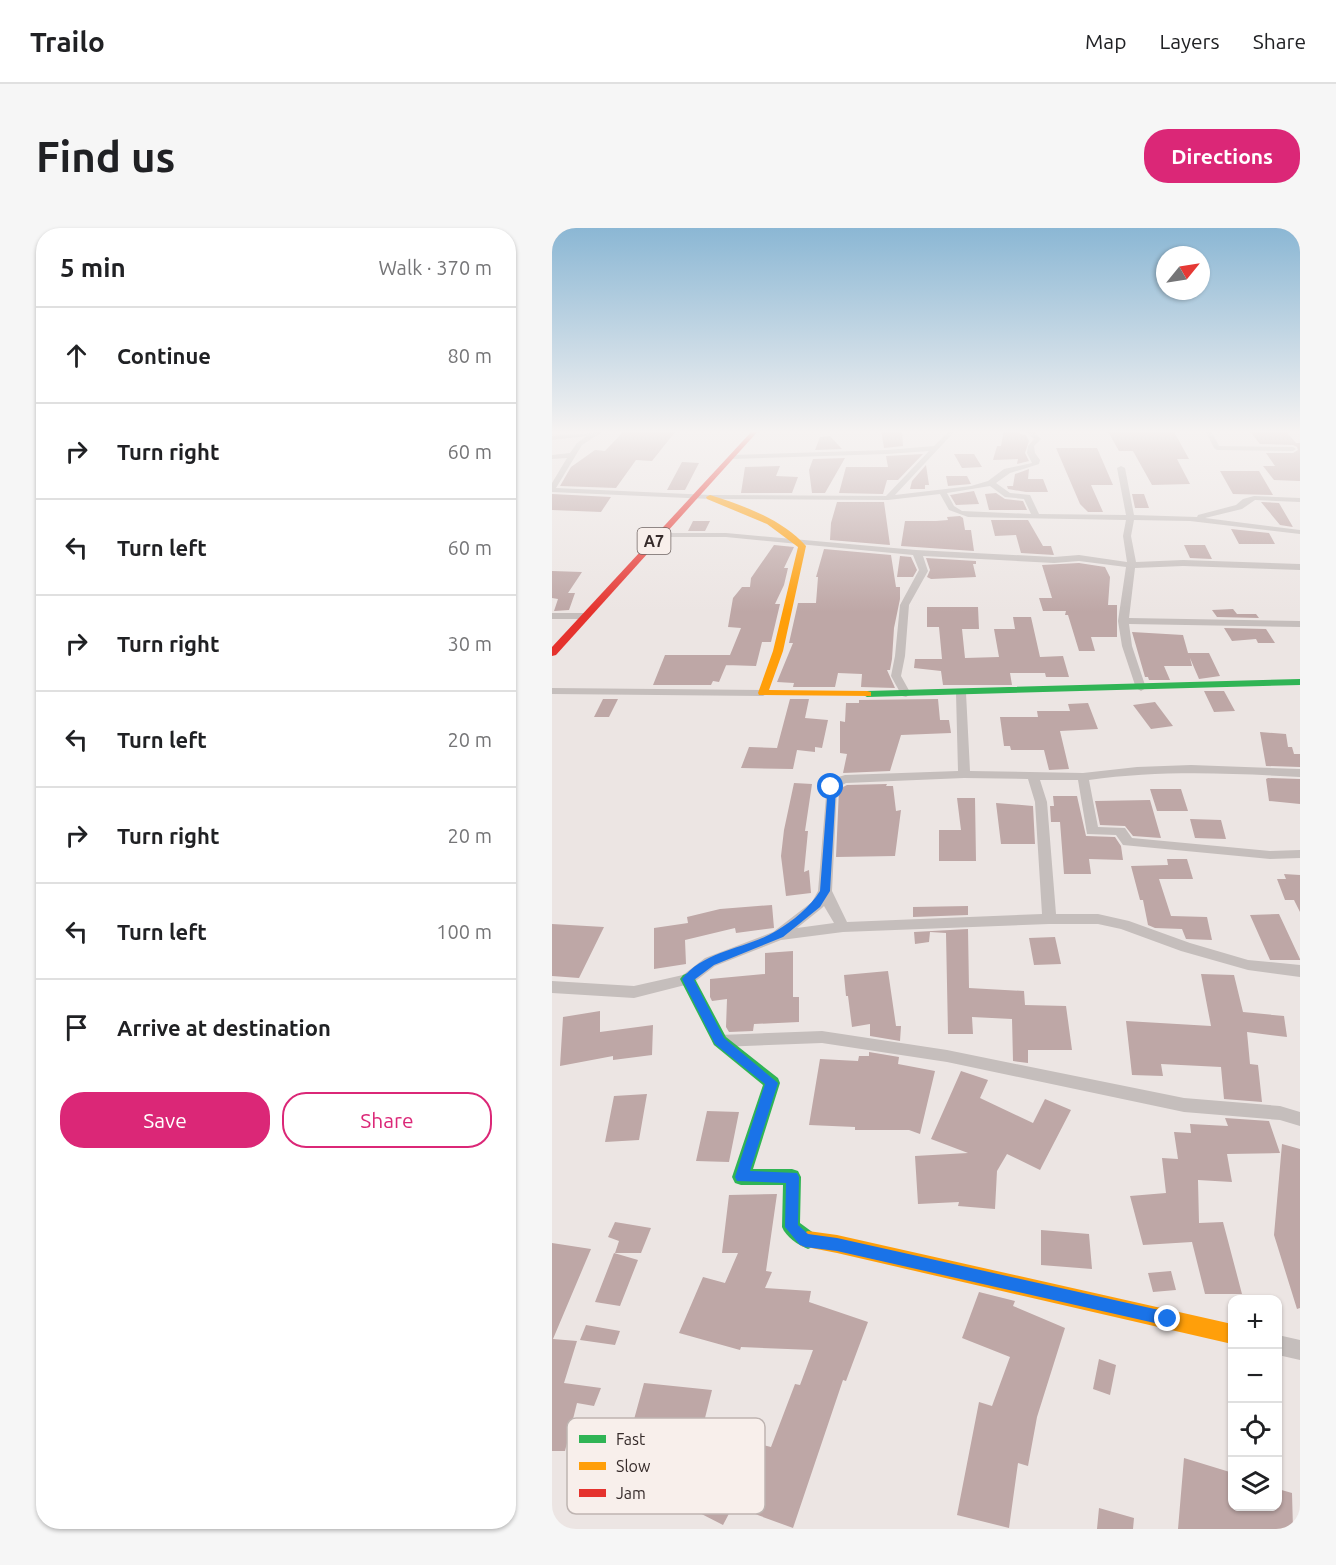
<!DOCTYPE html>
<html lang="en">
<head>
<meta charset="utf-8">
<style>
  :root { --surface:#fff; --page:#f6f6f6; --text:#202124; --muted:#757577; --line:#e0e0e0; --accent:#db2777 }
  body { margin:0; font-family:Ubuntu,sans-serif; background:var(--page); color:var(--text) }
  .controls { position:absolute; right:18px; bottom:18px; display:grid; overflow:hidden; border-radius:12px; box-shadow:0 2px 4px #0004 }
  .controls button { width:54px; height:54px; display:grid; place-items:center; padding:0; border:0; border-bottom:2px solid var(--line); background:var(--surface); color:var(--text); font:30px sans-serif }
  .compass { position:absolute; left:604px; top:18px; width:54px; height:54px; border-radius:50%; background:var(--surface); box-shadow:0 2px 4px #0004; rotate:60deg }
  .stop { position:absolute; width:18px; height:18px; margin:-14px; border:4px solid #1a73e8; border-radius:50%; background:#fff }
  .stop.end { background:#1a73e8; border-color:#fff; box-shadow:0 2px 6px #0008 }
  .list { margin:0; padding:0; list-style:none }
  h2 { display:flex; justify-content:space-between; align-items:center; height:78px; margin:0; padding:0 24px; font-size:26px }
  h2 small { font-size:20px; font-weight:400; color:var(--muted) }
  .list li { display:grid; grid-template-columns:39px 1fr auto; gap:18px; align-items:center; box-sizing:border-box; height:96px; padding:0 24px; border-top:2px solid var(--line) }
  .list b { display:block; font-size:22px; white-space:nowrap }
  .list em { font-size:20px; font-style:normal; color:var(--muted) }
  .actions { display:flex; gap:12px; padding:18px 24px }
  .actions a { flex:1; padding:14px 0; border:2px solid var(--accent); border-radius:24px; text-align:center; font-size:21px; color:var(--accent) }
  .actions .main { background:var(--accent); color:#fff }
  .icon { flex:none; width:33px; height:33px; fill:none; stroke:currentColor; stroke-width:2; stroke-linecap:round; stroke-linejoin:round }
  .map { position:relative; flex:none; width:748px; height:1301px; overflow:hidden; border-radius:24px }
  header { display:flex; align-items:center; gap:36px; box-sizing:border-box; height:84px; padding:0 30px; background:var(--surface); border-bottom:2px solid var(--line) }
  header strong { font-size:28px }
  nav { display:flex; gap:33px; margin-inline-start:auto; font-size:21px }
  .intro { display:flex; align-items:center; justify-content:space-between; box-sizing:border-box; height:144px; padding:0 36px }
  h1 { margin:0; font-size:42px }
  .button { padding:15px 27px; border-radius:24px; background:var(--accent); color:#fff; font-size:21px; font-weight:700 }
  main { display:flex; gap:36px; padding:0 36px }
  aside { flex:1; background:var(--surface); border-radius:24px; box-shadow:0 2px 4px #0004 }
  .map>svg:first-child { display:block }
</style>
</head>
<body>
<header>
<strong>Trailo</strong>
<nav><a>Map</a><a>Layers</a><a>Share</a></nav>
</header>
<div class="intro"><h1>Find us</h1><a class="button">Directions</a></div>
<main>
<aside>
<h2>5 min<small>Walk · 370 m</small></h2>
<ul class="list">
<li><svg class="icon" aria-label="ahead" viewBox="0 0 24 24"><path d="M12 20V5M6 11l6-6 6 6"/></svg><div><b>Continue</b></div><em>80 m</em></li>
<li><svg class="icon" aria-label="right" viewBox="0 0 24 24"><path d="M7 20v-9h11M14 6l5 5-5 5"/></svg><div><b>Turn right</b></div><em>60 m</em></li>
<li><svg class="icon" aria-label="left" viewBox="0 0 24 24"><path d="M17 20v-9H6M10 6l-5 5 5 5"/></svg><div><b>Turn left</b></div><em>60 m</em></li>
<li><svg class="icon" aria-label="right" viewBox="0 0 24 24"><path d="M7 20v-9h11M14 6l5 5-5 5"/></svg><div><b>Turn right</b></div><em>30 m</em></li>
<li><svg class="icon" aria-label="left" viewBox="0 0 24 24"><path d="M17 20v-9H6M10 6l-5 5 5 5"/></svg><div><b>Turn left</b></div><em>20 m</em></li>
<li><svg class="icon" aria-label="right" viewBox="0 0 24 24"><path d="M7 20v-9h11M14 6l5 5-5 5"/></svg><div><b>Turn right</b></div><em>20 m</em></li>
<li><svg class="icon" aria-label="left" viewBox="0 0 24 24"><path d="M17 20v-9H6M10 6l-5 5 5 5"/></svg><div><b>Turn left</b></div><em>100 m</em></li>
<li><svg class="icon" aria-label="arrive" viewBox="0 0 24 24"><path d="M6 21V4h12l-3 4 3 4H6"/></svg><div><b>Arrive at destination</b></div></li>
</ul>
<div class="actions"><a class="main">Save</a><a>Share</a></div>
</aside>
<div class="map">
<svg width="748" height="1301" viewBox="0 0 748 1301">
  <rect width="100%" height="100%" fill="#ece5e3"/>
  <path fill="#bea7a6" d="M329,202H350L351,218L332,220Z
    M452,202L466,203L465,205L474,207L477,213L473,225L477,233L465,236L466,231L441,232L445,218H449Z
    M555,202H621L637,231H625L638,256L600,257L581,223H567Z
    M697,202H733L744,215H748V253L722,252L711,238H723L714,225H741L746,222L745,219L741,217L708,216Z
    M72,203L123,204L100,233L84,232L64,260L8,258L19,239L43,222L53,223Z
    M278,208L290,221L263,222L268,209Z
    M504,220H545L561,257H539L551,284H536L528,276Z
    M371,226L346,252H335L331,266L287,265L294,239H336L334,228Z
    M402,226H422L430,239L410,240Z
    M293,230L273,265H260L257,242L261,231Z
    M130,234L147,235L133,262H115Z
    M374,237L377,257H373V261H358L360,253Z
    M228,238L224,248L246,249L240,265H189L193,239Z
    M477,241L476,251H491L496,264H474L456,261L455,258H461L463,246Z
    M668,243H707L721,267L681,266Z
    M394,248H415L419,256L396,258Z
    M422,263L427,276L404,277L398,267Z
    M444,265L453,271L471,273L475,282H437L433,266Z
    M0,266L59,269L49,284L0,282Z
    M580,266H592L597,280H583Z
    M285,274H332L338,317L278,312L279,295Z
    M709,274L727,275L741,299L728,297Z
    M408,288L411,290L413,302H419L422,323L349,318L353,293H384L396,292L395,289Z
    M439,292H476L491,318H499L502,327L469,325L464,307L443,308Z
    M141,293H158L153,303H136Z
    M679,301L717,305L723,316H687Z
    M222,317L242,319L232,340H236L232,357L223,376H228L219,414H210L204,438L174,437L178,428L167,454L161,453L159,457H101L113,427H178L189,400L176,399L181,370L190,359H198L199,350Z
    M632,317H653L660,331L638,330Z
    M272,321L339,327L344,359H348V371L342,400L340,431L338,442H335L343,460L309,459L310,446L286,445L283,459H241L242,455L225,454L241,415H237L246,375H264L266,349H264Z
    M348,328L359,329L365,342L361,349H345Z
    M374,330L424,333V336H421L424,349L379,351L375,349L378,342Z
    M527,335L553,339L558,349L556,377H565V409H539L543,423H527L516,387H513L514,383H491L487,370H500L490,337Z
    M0,343L30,344L16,365H23L17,382L2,383L6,371L0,370Z
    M375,379H426L427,401H410L413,430L447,429L442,401H463L461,389H479L488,429L511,428L517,449H494L493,445H458L460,457H391L389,443L362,440L363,431H390L387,399H375Z
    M681,381L685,386H704L707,390L665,389L660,382Z
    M672,400L714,401L723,415H706L704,411L680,413Z
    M580,404L631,407L636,425H657L668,448L647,451L638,430L640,438H612L618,452H597L596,449H593Z
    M652,463H672L683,483L662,484Z
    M51,471H66L57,489H42Z
    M238,471H257L253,490L276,492L270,520L263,519V524L245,522L241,541L189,540L197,519L225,520Z
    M386,471L388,492H397L399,505L349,507L338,543L291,545L295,526L288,525V493L293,494L294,475H307V472Z
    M603,474L621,498L599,501L581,477Z
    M536,475L546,501L508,503L517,541L497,542L492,522H459L458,518H452L448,489H486L485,483H518L516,476Z
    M708,504L734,506L736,519H740L742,526H748V539L714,538Z
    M716,550L748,551V576L717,573L714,551Z
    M242,555L260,556L253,603H256L252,644L257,642L259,665L234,668L229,628L232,602Z
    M335,556L334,558H341L344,583L349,582L343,628L284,629L287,561L295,557Z
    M598,561H629L636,583H605Z
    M501,568H525L534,608L563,609L569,618L571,632L537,631L539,646H512L508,594H499L498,578H502Z
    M405,570H423L424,633H387V602H409Z
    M598,572L609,610L581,608L573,598L548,597L543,573Z
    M444,575L481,578L483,616H449Z
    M638,591L669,592L674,611L643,610Z
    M615,631H635L641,651H607L619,688L655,689L660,712L634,711L630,701L603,700L596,697L591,672H588L579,638L616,637Z
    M732,646L748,647V684L742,672H733L725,651H734Z
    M220,677L222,700L184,705L183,700L133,712L134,736L102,741V700L136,695L135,689L168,681Z
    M416,678V687L361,689V679Z
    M727,686L748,731V732H718L698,687Z
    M0,696L52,699L27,750L0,748Z
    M416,701L417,760L472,763L473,777L514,778L520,822H476V835L461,833L460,791L420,789L421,806H396L394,705L378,704L377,714L363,716L362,704Z
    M503,709L509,736L482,737L477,710Z
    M241,723V769H247V794L202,796L201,803L177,804L174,799L175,771L160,773L158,769V751L213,746V725Z
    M336,743L344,798H349L348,813L318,808V796L300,799L296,768H294L292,747Z
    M649,746L682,747L691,784L732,788L735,809L695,804L698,836L706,837L710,874L672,871L669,839L609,836L611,848L580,847L574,793L659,798Z
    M48,783V804L101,797L100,827L61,832V828L8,838L11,789Z
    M317,824L347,829L346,836L383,843L368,906L357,902H303V899L257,897L268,831L306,833L307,828H317Z
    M409,843L436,852L428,870L481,895L493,871L519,882L488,942L455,926L445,943L443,981L406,978L407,974L366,976L363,928L416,925L379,911Z
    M95,866L87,912L53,914L62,868Z
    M155,883L187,884L177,934L144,933Z
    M673,890L717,893L728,925L675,926L680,954L646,952L647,995L671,994L690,1066H653L640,1014L591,1017L578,968L614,965L610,930L626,931L622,904L639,905L638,896L676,898Z
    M730,916L748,921V1080L745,1081L722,1007Z
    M225,966L214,1043L220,1044L213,1060L259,1063L257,1074L316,1094L294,1153L291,1152L241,1300L181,1278L171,1297L130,1276L136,1265L98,1247L117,1210L78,1206L92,1155L160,1162L150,1202L219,1219L243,1156L248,1157L261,1122L189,1119L188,1122L127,1105L151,1049L173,1055L186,1025H170L177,967Z
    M63,994L99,1000L89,1025H63L67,1013L56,1009Z
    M489,1002L537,1006L540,1041L489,1037Z
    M0,1015L39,1021L1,1111L25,1113L12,1155L49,1160L42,1178L25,1175L13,1223H0Z
    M62,1025L86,1032L68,1078L43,1074Z
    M619,1043L624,1062L601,1064L596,1045Z
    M427,1064L463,1073L461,1078L513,1100L485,1189L476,1238L466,1235L457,1300L405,1287L427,1174L440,1178L458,1129L410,1110Z
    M34,1097L68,1103L63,1117L28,1112Z
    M547,1131L564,1137L558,1167L541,1161Z
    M632,1230L681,1245V1278H726V1261L740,1265L741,1301H626Z
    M547,1280L582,1290L581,1301H545Z"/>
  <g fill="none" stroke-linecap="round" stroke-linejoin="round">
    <path fill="#c5bebc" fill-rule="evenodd" d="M46,202H53L30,217L4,260L158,267L334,268L377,223L335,226L180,231L176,229L180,227L335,222L382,218L398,202H404L343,267L419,258L436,253L452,241L480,235L475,225L476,218L482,211L473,202H480L489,211L482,218L483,225L488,232L487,236L458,245L444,255L458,265L478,267L487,286L574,287L565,240L569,238L573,240L582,287L645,289L646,287L684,277L691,271L702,268L748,270V274L703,272L690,281L653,290L748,302V306L638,293L582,292L579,308L584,334L631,332L748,336V342L631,338L583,340L577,390L748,393V399L577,396L580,418L594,460L589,463L584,460L570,418L566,393L574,339L527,333L502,335L371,328L376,343L357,377L353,428L349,448L359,466L354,469L350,468L339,448L343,428L348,377L367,342L361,327L174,309H107L103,307L107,305H174L364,322L502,329L527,327L575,334L571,308L574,292L416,289L397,282L388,266L336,272L158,271L0,264V255L15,230L0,231V227L18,225L25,215L35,208L0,212V208L41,205ZM438,258L453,269L472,271L479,286L410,283L402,278L395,265Z
      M653,202H659L667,218L741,219L744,221L741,223L665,222L662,220Z
      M0,385H34L39,388L34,391H0Z
      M0,460L211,462L216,465L211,468L0,466Z
      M409,462L414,465L418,543L531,545L585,539L639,537L748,541V549C678,545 607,542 537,552L546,599L573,600L580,610L718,623L748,622V630L718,631L571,617L564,607L535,606L526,552H488L495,574L504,686H546L577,693L638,715L696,732L748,737V749L696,742L629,723L569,701L546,696H497L291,704L229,712L163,738L141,755L82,770L0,765V753L82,758L131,747L153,730L221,704L260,674L266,663L275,556L280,551L293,547L406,543L404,465ZM412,550L476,551L483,574L490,686L295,694L280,663L285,560L294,555ZM272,678L282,695L245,700L270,680Z
      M270,803L395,822L632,870L728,878L748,884V898L728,892L632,884L395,834L270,815L168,819L162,817L160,813L162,809L168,807Z
      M726,1107L748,1112V1132L726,1127Z"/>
    <path fill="#30b455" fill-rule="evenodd" d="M748,451V457L315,469L310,466L315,463Z
      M136,745L141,747L174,809L226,850L228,855L201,941H240L246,943L249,949L248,995L263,1006L265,1012L263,1018L256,1021C246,1017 234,1009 230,999L231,957H189L183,955L180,949L211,857L162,817L128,751L131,747Z"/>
    <path fill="#ff9f0a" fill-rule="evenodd" d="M158,267C191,277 231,292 254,318L231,423L217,462L315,463L319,464V468L207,467L206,465L221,423L246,319L215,296L155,271L154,269Z
      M256,1003L285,1007L680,1096V1116L285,1025L249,1018L247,1012L249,1006Z"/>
    <path fill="#e5322d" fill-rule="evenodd" d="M201,202H207L4,427L0,428V419Z"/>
  </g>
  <linearGradient id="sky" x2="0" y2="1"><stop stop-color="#8bb7d4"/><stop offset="0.53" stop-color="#f6f3f2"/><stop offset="1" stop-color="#f6f3f2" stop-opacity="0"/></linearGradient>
  <rect width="748" height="384" fill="url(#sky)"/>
  <path fill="#1a73e8" d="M276,557L284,559L278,663L268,679L231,709L162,737L142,752L172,810L226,855L198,943L245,945L247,949L246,997L256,1006L285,1010L616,1084L622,1086L624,1091L622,1096L616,1098L285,1023L253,1019L248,1017L233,999L234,955L185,953L183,949L213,856L163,816L130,751C152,722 195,721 224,703C241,693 258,679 268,663Z"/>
  <g text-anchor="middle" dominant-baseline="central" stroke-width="6" stroke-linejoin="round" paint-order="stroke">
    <rect fill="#f8efeb" stroke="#706664" stroke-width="1.5" x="85.5" y="300" width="33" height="26" rx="4.5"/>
    <g font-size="16" font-weight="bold" fill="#362b2a">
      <text x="102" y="313">A7</text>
    </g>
  </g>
  <rect x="15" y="1190" width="198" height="96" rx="9" fill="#f8efeb" stroke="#beb4b1" stroke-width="1.5"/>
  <rect x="27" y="1207" width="27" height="8" fill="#30b455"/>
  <rect x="27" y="1234" width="27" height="8" fill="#ff9f0a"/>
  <rect x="27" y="1261" width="27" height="8" fill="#e5322d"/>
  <g font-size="16" fill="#362b2a">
    <text x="64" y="1217">Fast</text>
    <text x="64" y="1244">Slow</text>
    <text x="64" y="1271">Jam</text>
  </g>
</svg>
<div class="controls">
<button>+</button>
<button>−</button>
<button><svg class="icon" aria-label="locate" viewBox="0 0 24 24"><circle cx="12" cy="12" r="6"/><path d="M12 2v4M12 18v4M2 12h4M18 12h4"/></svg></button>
<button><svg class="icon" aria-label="layers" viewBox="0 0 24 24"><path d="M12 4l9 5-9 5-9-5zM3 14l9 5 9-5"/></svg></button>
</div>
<svg class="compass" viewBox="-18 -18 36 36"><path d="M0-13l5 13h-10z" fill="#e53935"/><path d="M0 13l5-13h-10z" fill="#757577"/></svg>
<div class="stop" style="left:279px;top:559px"></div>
<div class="stop end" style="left:616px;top:1091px"></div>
</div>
</main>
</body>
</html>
